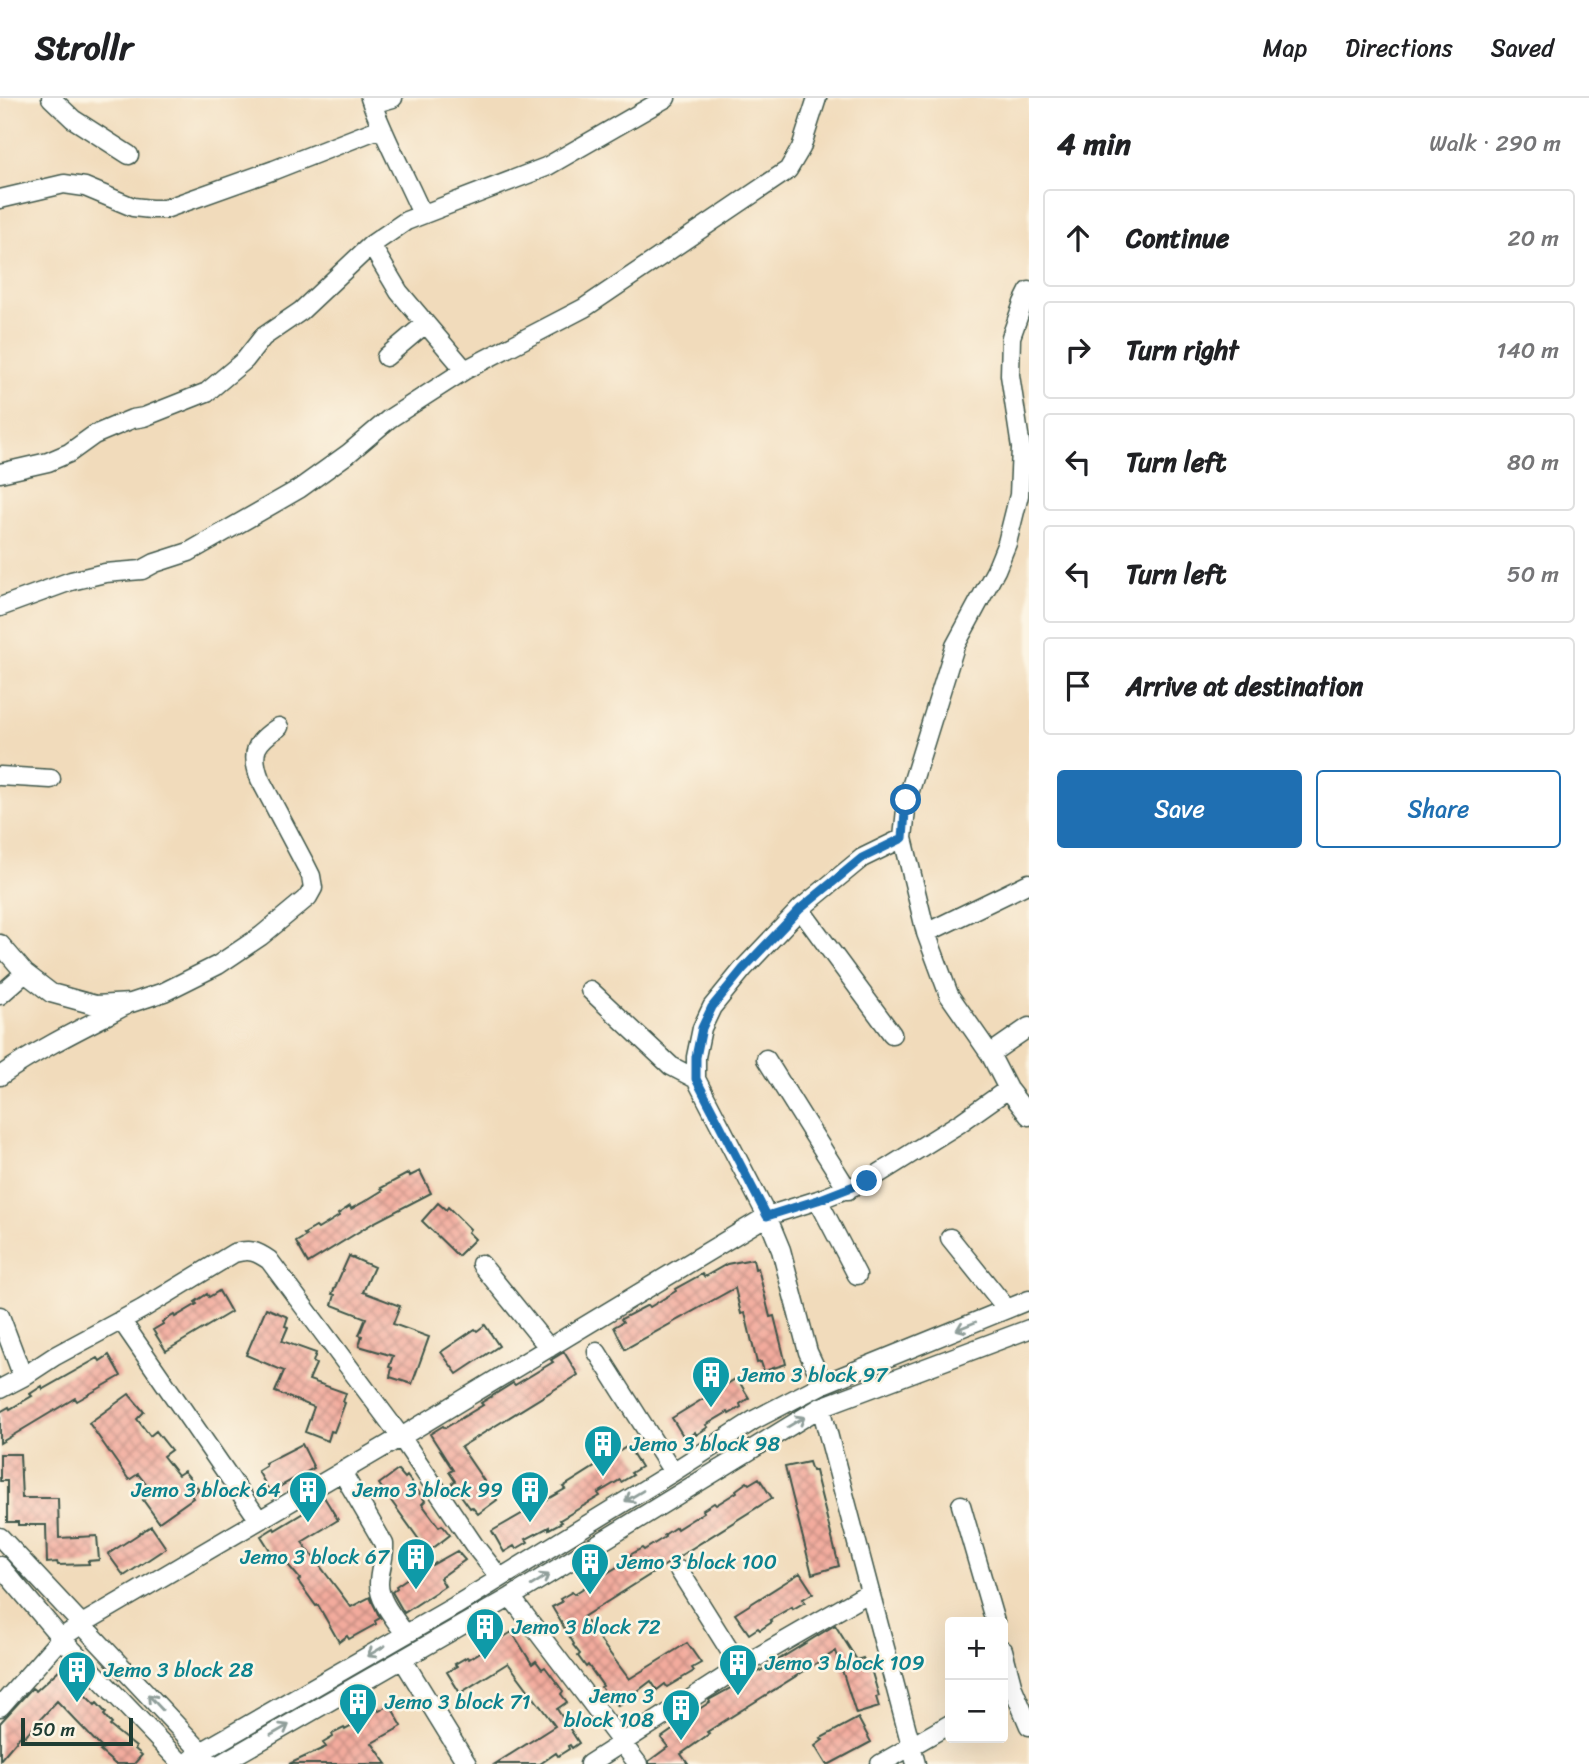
<!DOCTYPE html>
<html lang="en">
<head>
<meta charset="utf-8">
<style>
  :root { --surface:#fff; --page:#f2f2f2; --text:#202124; --muted:#757577; --line:#e0e0e0; --accent:#1f6fb2 }
  body { margin:0; font-family:Sriracha,sans-serif; background:var(--page); color:var(--text) }
  .controls { position:absolute; right:21px; bottom:21px; display:grid; overflow:hidden; border-radius:7px; box-shadow:0 7px 28px #0002 }
  .controls button { width:63px; height:63px; display:grid; place-items:center; padding:0; border:0; border-bottom:2px solid var(--line); background:var(--surface); color:var(--text); font:35px sans-serif }
  .scale { position:absolute; left:21px; bottom:18px; width:112px; box-sizing:border-box; padding-left:7px; border:4px solid #1f3d34; border-top:0; font-size:19px; line-height:24px; white-space:nowrap; color:#1f3d34; -webkit-text-stroke:5px #fcf5e5; paint-order:stroke }
  .stop { position:absolute; width:21px; height:21px; margin:-16px; border:5px solid #1f6fb2; border-radius:50%; background:#fff }
  .stop.end { background:#1f6fb2; border-color:#fff; box-shadow:0 2px 7px #0008 }
  .list { margin:0; padding:0; list-style:none }
  h2 { display:flex; justify-content:space-between; align-items:center; height:91px; margin:0; padding:0 28px; font-size:30px }
  h2 small { font-size:23px; font-weight:400; color:var(--muted) }
  .list li { display:grid; grid-template-columns:46px 1fr auto; gap:21px; align-items:center; box-sizing:border-box; height:98px; margin:0 14px 14px; padding:0 14px; border:2px solid var(--line); border-radius:7px }
  .list b { display:block; font-size:26px; white-space:nowrap }
  .list em { font-size:23px; font-style:normal; color:var(--muted) }
  .actions { display:flex; gap:14px; padding:21px 28px }
  .actions a { flex:1; padding:16px 0; border:2px solid var(--accent); border-radius:7px; text-align:center; font-size:24px; color:var(--accent) }
  .actions .main { background:var(--accent); color:#fff }
  .icon { flex:none; width:38px; height:38px; fill:none; stroke:currentColor; stroke-width:2; stroke-linecap:round; stroke-linejoin:round }
  .map { position:relative; flex:none; width:1029px; height:1666px; overflow:hidden }
  header { display:flex; align-items:center; gap:42px; box-sizing:border-box; height:98px; padding:0 35px; background:var(--surface); border-bottom:2px solid var(--line) }
  header strong { font-size:33px }
  nav { display:flex; gap:38px; margin-inline-start:auto; font-size:24px }
  main { display:flex }
  aside { flex:1; background:var(--surface) }
  .map>svg:first-child { display:block }
</style>
</head>
<body>
<header>
<strong>Strollr</strong>
<nav><a>Map</a><a>Directions</a><a>Saved</a></nav>
</header>
<main>
<div class="map">
<svg width="1029" height="1666" viewBox="0 0 1029 1666">
  <defs>
    <pattern id="building-cross-hatch" width="8" height="8" patternUnits="userSpaceOnUse" patternTransform="scale(1.75)"><rect width="8" height="8" fill="#f3ab9d"/><path d="M0 0l8 8M0 8l8-8" fill="none" stroke="#c48c81"/></pattern>
  </defs>
  <rect width="100%" height="100%" fill="#fcf5e5"/>
  <filter id="ink" filterUnits="userSpaceOnUse"><feTurbulence type="fractalNoise" baseFrequency=".0143" numOctaves="2"/><feDisplacementMap in="SourceGraphic" scale="14" xChannelSelector="R" yChannelSelector="G"/><feConvolveMatrix kernelMatrix="1 2 1 2 8 2 1 2 1" color-interpolation-filters="sRGB"/></filter>
  <filter id="wash" filterUnits="userSpaceOnUse"><feTurbulence type="fractalNoise" baseFrequency=".00686" numOctaves="4" result="noise"/><feDisplacementMap in="SourceGraphic" scale="28" xChannelSelector="R" yChannelSelector="G"/><feGaussianBlur stdDeviation="1.57" result="paint"/><feColorMatrix in="noise" values="0 0 0 0 0 0 0 0 0 0 0 0 0 0 0 0 0 1.4 0 .05"/><feComposite in="paint" operator="in"/></filter>
  <g filter="url(#wash)">
    <rect width="100%" height="100%" fill="#f1dbbb"/>
    <g id="blocks">
      <path fill="url(#building-cross-hatch)" d="M420,1073L431,1095L373,1125L308,1165L296,1144L306,1138L304,1136L316,1129L318,1131L339,1118L338,1116L350,1108L351,1111L362,1105L383,1092L381,1090L409,1075L410,1078Z
        M438,1105L446,1112L448,1109L470,1131L468,1134L475,1141L458,1158L422,1123Z
        M349,1158L374,1169L363,1194L400,1208L393,1226L429,1239L412,1286L390,1279L392,1270L389,1269L393,1258L359,1248L362,1238L359,1237L366,1220L332,1207L335,1197L332,1196Z
        M753,1161L755,1171L758,1170L770,1219L774,1218L786,1266L764,1273L761,1264L757,1265L745,1215L741,1216L735,1190L625,1251L614,1229L623,1224L621,1221L648,1207L650,1209L676,1193L675,1191L702,1176L704,1179L727,1166Z
        M219,1193L231,1214L166,1253L153,1232L163,1226L162,1224L174,1217L175,1219L197,1206L195,1204L207,1196L209,1199Z
        M266,1210L288,1219L285,1228L288,1229L282,1243L316,1255L313,1264L316,1266L309,1282L346,1295L343,1304L345,1305L334,1334L331,1333L328,1343L305,1334L314,1309L275,1294L284,1273L246,1257Z
        M485,1227L499,1248L457,1276L441,1254L475,1231L477,1233Z
        M564,1254L578,1277L461,1349L497,1402L478,1416L472,1409L470,1410L452,1385L455,1383L449,1374L453,1372L430,1336L443,1328L445,1330L483,1307L481,1305L513,1285L515,1287L553,1264L551,1262Z
        M109,1257L121,1278L77,1303L75,1300L0,1345V1314L9,1309L10,1311L32,1298L30,1296L42,1288L43,1291L98,1260L100,1263Z
        M737,1280L749,1300L740,1306L741,1309L729,1316L728,1314L706,1327L708,1329L696,1337L695,1334L685,1341L672,1320Z
        M129,1296L144,1314L137,1321L150,1338L156,1333L171,1352L163,1358L178,1377L184,1373L199,1391L191,1397L193,1400L159,1424L143,1402L153,1395L138,1376L129,1382L89,1325Z
        M302,1346L314,1370L270,1394L258,1373L266,1368L265,1365Z
        M628,1348L641,1369L631,1375L633,1377L621,1384L620,1382L598,1395L600,1398L560,1422L562,1424L549,1431V1429L526,1441L528,1444L516,1451L514,1448L504,1454L492,1433L565,1391L563,1389Z
        M0,1356H20L22,1400H58L59,1440L97,1438L99,1462L88,1463L89,1466L58,1467L57,1464L47,1465L46,1427H18V1424H7V1383H0Z
        M809,1364L812,1373H815L839,1468L812,1476L785,1369Z
        M398,1372L405,1380L407,1378L425,1403L422,1406L439,1429L442,1427L450,1437L428,1454L379,1386Z
        M759,1380L772,1400L583,1519L629,1581L687,1545L701,1565L692,1570L694,1573L667,1589L665,1586L657,1592L651,1583L618,1608L612,1598L609,1600L601,1589L603,1588L588,1567L586,1569L578,1558L580,1556L573,1547L574,1546L552,1509L562,1504L560,1501L572,1494L574,1496L595,1483L594,1481L605,1473L607,1475L632,1460L630,1457L642,1450L644,1452L665,1439L664,1437L676,1429L677,1431L704,1414L703,1412L714,1405L716,1407L737,1394L736,1392L747,1384L749,1386Z
        M324,1399L338,1422L302,1444L351,1509L370,1499L380,1520L375,1523L376,1526L349,1541L347,1538L339,1544L318,1507L316,1508L298,1483L300,1481L280,1457L275,1460L261,1438L274,1430L275,1432L313,1409L312,1406Z
        M151,1428L166,1450L124,1478L108,1456Z
        M457,1453L465,1462L440,1480L445,1488L404,1515L392,1494L397,1490L396,1488L430,1465L432,1467Z
        M800,1475L813,1495L803,1501L805,1504L793,1511L792,1509L770,1522L772,1524L760,1532L758,1530L749,1536L735,1516Z
        M835,1527L857,1562L863,1560L867,1569L870,1568L879,1598L876,1599L879,1609L856,1616L836,1553L707,1634L709,1636L681,1656L688,1666H649V1663L668,1649L661,1640L675,1630L673,1628L710,1604L709,1602L743,1583L742,1581L746,1579L754,1574L755,1576Z
        M512,1534L532,1566L536,1563L542,1571L545,1569L563,1593L561,1596L567,1604L557,1611L579,1645L572,1650L570,1647L568,1648L569,1651L558,1658L556,1655L540,1666H495L555,1628L508,1565L460,1595L447,1574L457,1568L455,1566L467,1559L469,1561L490,1548L489,1545L500,1538L502,1540Z
        M60,1571L68,1579L70,1577L79,1587L77,1589L95,1607L97,1605L106,1615L104,1617L112,1626L110,1628L136,1649L135,1651L142,1657L134,1666H115L100,1653L103,1651L57,1603L25,1638L22,1636L0,1662V1625L32,1590L36,1593Z
        M390,1607L402,1628L372,1645L387,1666H289L326,1649L323,1645L333,1639L332,1636L344,1630L345,1632L367,1620L366,1617L378,1610L379,1613Z
        M858,1620L871,1644L830,1666H826L815,1648L823,1642L821,1640Z"/>
    </g>
  </g>
  <g filter="url(#ink)">
    <use href="#blocks" fill-opacity="0" stroke="#3e5548" stroke-width="2"/>
    <g fill="none" stroke-linecap="round" stroke-linejoin="round">
      <defs>
        <path id="minor" d="M51,0L73,21L129,57
          M370,0C384,40 405,77 422,116
          M372,6L393,0
          M0,101L64,86L85,89L133,109L151,111H165L274,72L381,30
          M371,147L399,194L465,272
          M1029,193L1023,205L1011,239L1010,277L1021,350L1019,397L1007,445L996,472L955,548L907,702L903,740L926,835L949,897L990,956L1008,991L1029,1018
          M386,259L425,226
          M0,375L48,364L69,355L94,337L120,326L132,321L144,319L207,294L245,262L263,239L301,213L371,147L406,123L546,69L666,0
          M0,509L71,483L105,475L142,472L155,465L189,454L299,391L349,355L389,321L465,272L584,210L788,72L801,50L817,0
          M0,678L51,681
          M800,811L892,936
          M926,835L1029,785
          M0,846L25,875L51,895L95,907L131,905L164,894L218,867L261,838L308,799L313,790L311,778L306,768L260,681C250,654 255,644 279,629
          M590,892L671,968L696,981
          M0,897L25,875
          M990,956L1029,929
          M766,961L848,1092
          M0,978C39,951 82,930 125,908
          M818,1102L857,1177
          M950,1140L1007,1211
          M481,1166L549,1250
          M0,1218L23,1279
          M121,1222L259,1422
          M597,1254L673,1374
          M823,1286L808,1254L781,1152L767,1118L696,981V959L702,930L712,909L743,871L800,811L862,760L903,740
          M0,1291L23,1279L55,1258L142,1211L234,1155C250,1151 256,1153 269,1162L401,1339L474,1447L500,1480
          M342,1374L384,1446C385,1461 379,1472 379,1486C379,1504 396,1522 405,1536
          M961,1407L995,1524
          M0,1439L208,1661
          M0,1468L61,1540L182,1666
          M679,1472L740,1569
          M870,1494L916,1666
          M511,1499L638,1666
          M1003,1552L1013,1590L1029,1628
          M403,1562L467,1666
          M0,1609L61,1540L82,1526L401,1339L767,1118L818,1102L867,1083L960,1025L1008,991
          M186,1666L201,1654L455,1508L673,1374L754,1322L823,1286L1029,1202
          M220,1666L511,1499L821,1309L1029,1231
          M589,1666L740,1569L870,1494L821,1309
          M880,1666L950,1626"/>
      </defs>
      <use href="#minor" stroke="#3e5548" stroke-width="21"/>
      <use href="#minor" stroke="#fff" stroke-width="18"/>
    </g>
    <defs><path id="oneway-shaft" d="M-6 0H5M1.5-3L5.5 0L1.5 3" fill="none" stroke-width="1.6" stroke-linecap="round" stroke-linejoin="round" transform="scale(1.75)"/></defs>
    <g stroke="#8f9e9a">
      <use href="#oneway-shaft" transform="translate(966 1228) rotate(158)"/>
      <use href="#oneway-shaft" transform="translate(796 1324) rotate(-31)"/>
      <use href="#oneway-shaft" transform="translate(634 1398) rotate(149)"/>
      <use href="#oneway-shaft" transform="translate(540 1482) rotate(-32)"/>
      <use href="#oneway-shaft" transform="translate(376 1553) rotate(150)"/>
      <use href="#oneway-shaft" transform="translate(155 1604) rotate(-133)"/>
      <use href="#oneway-shaft" transform="translate(280 1632) rotate(-30)"/>
    </g>
  </g>
  <g fill="none" stroke-linecap="round" stroke-linejoin="round" filter="url(#ink)">
    <path stroke="#1f6fb2" stroke-width="9" d="M867,1083L818,1102L767,1118L696,981V959L702,930L712,909L743,871L800,811L862,760L903,740L906,702"/>
  </g>
  <defs>
    <symbol id="building-pin" viewBox="-11 -11 22 30"><path d="M0 17L-7.5 6A9.5 9.5 0 1 1 7.5 6Z" fill="#0f9aa8" stroke="#fcf5e5"/><path d="M-4-6H4V6H1V3H-1V6H-4ZM-2.5-4.3h1.7v1.8h-1.7ZM.8-4.3h1.7v1.8H.8ZM-2.5-1h1.7V.8h-1.7ZM.8-1h1.7V.8H.8Z" fill="#fff"/></symbol>
  </defs>
  <g fill-rule="evenodd">
    <use href="#building-pin" x="689" y="1255" width="44" height="60"/>
    <use href="#building-pin" x="581" y="1324" width="44" height="60"/>
    <use href="#building-pin" x="286" y="1370" width="44" height="60"/>
    <use href="#building-pin" x="508" y="1370" width="44" height="60"/>
    <use href="#building-pin" x="394" y="1437" width="44" height="60"/>
    <use href="#building-pin" x="568" y="1442" width="44" height="60"/>
    <use href="#building-pin" x="463" y="1507" width="44" height="60"/>
    <use href="#building-pin" x="716" y="1543" width="44" height="60"/>
    <use href="#building-pin" x="55" y="1550" width="44" height="60"/>
    <use href="#building-pin" x="336" y="1582" width="44" height="60"/>
    <use href="#building-pin" x="659" y="1588" width="44" height="60"/>
  </g>
  <g text-anchor="middle" dominant-baseline="central" stroke-width="5" stroke-linejoin="round" paint-order="stroke">
    <g font-size="21" fill="#0d838f" stroke="#fcf5e5" text-anchor="start">
      <text x="738" y="1277">Jemo 3 block 97</text>
      <text x="630" y="1346">Jemo 3 block 98</text>
      <text x="281" y="1392" text-anchor="end">Jemo 3 block 64</text>
      <text x="503" y="1392" text-anchor="end">Jemo 3 block 99</text>
      <text x="389" y="1459" text-anchor="end">Jemo 3 block 67</text>
      <text x="617" y="1464">Jemo 3 block 100</text>
      <text x="512" y="1529">Jemo 3 block 72</text>
      <text x="765" y="1565">Jemo 3 block 109</text>
      <text x="104" y="1572">Jemo 3 block 28</text>
      <text x="654" y="1598" text-anchor="end">Jemo 3<tspan x="654" dy="24">block 108</tspan></text>
      <text x="385" y="1604">Jemo 3 block 71</text>
    </g>
  </g>
</svg>
<div class="controls">
<button>+</button>
<button>−</button>
</div>
<div class="scale">50 m</div>
<div class="stop" style="left:906px;top:702px"></div>
<div class="stop end" style="left:867px;top:1083px"></div>
</div>
<aside>
<h2>4 min<small>Walk · 290 m</small></h2>
<ul class="list">
<li><svg class="icon" aria-label="ahead" viewBox="0 0 24 24"><path d="M12 20V5M6 11l6-6 6 6"/></svg><div><b>Continue</b></div><em>20 m</em></li>
<li><svg class="icon" aria-label="right" viewBox="0 0 24 24"><path d="M7 20v-9h11M14 6l5 5-5 5"/></svg><div><b>Turn right</b></div><em>140 m</em></li>
<li><svg class="icon" aria-label="left" viewBox="0 0 24 24"><path d="M17 20v-9H6M10 6l-5 5 5 5"/></svg><div><b>Turn left</b></div><em>80 m</em></li>
<li><svg class="icon" aria-label="left" viewBox="0 0 24 24"><path d="M17 20v-9H6M10 6l-5 5 5 5"/></svg><div><b>Turn left</b></div><em>50 m</em></li>
<li><svg class="icon" aria-label="arrive" viewBox="0 0 24 24"><path d="M6 21V4h12l-3 4 3 4H6"/></svg><div><b>Arrive at destination</b></div></li>
</ul>
<div class="actions"><a class="main">Save</a><a>Share</a></div>
</aside>
</main>
</body>
</html>
